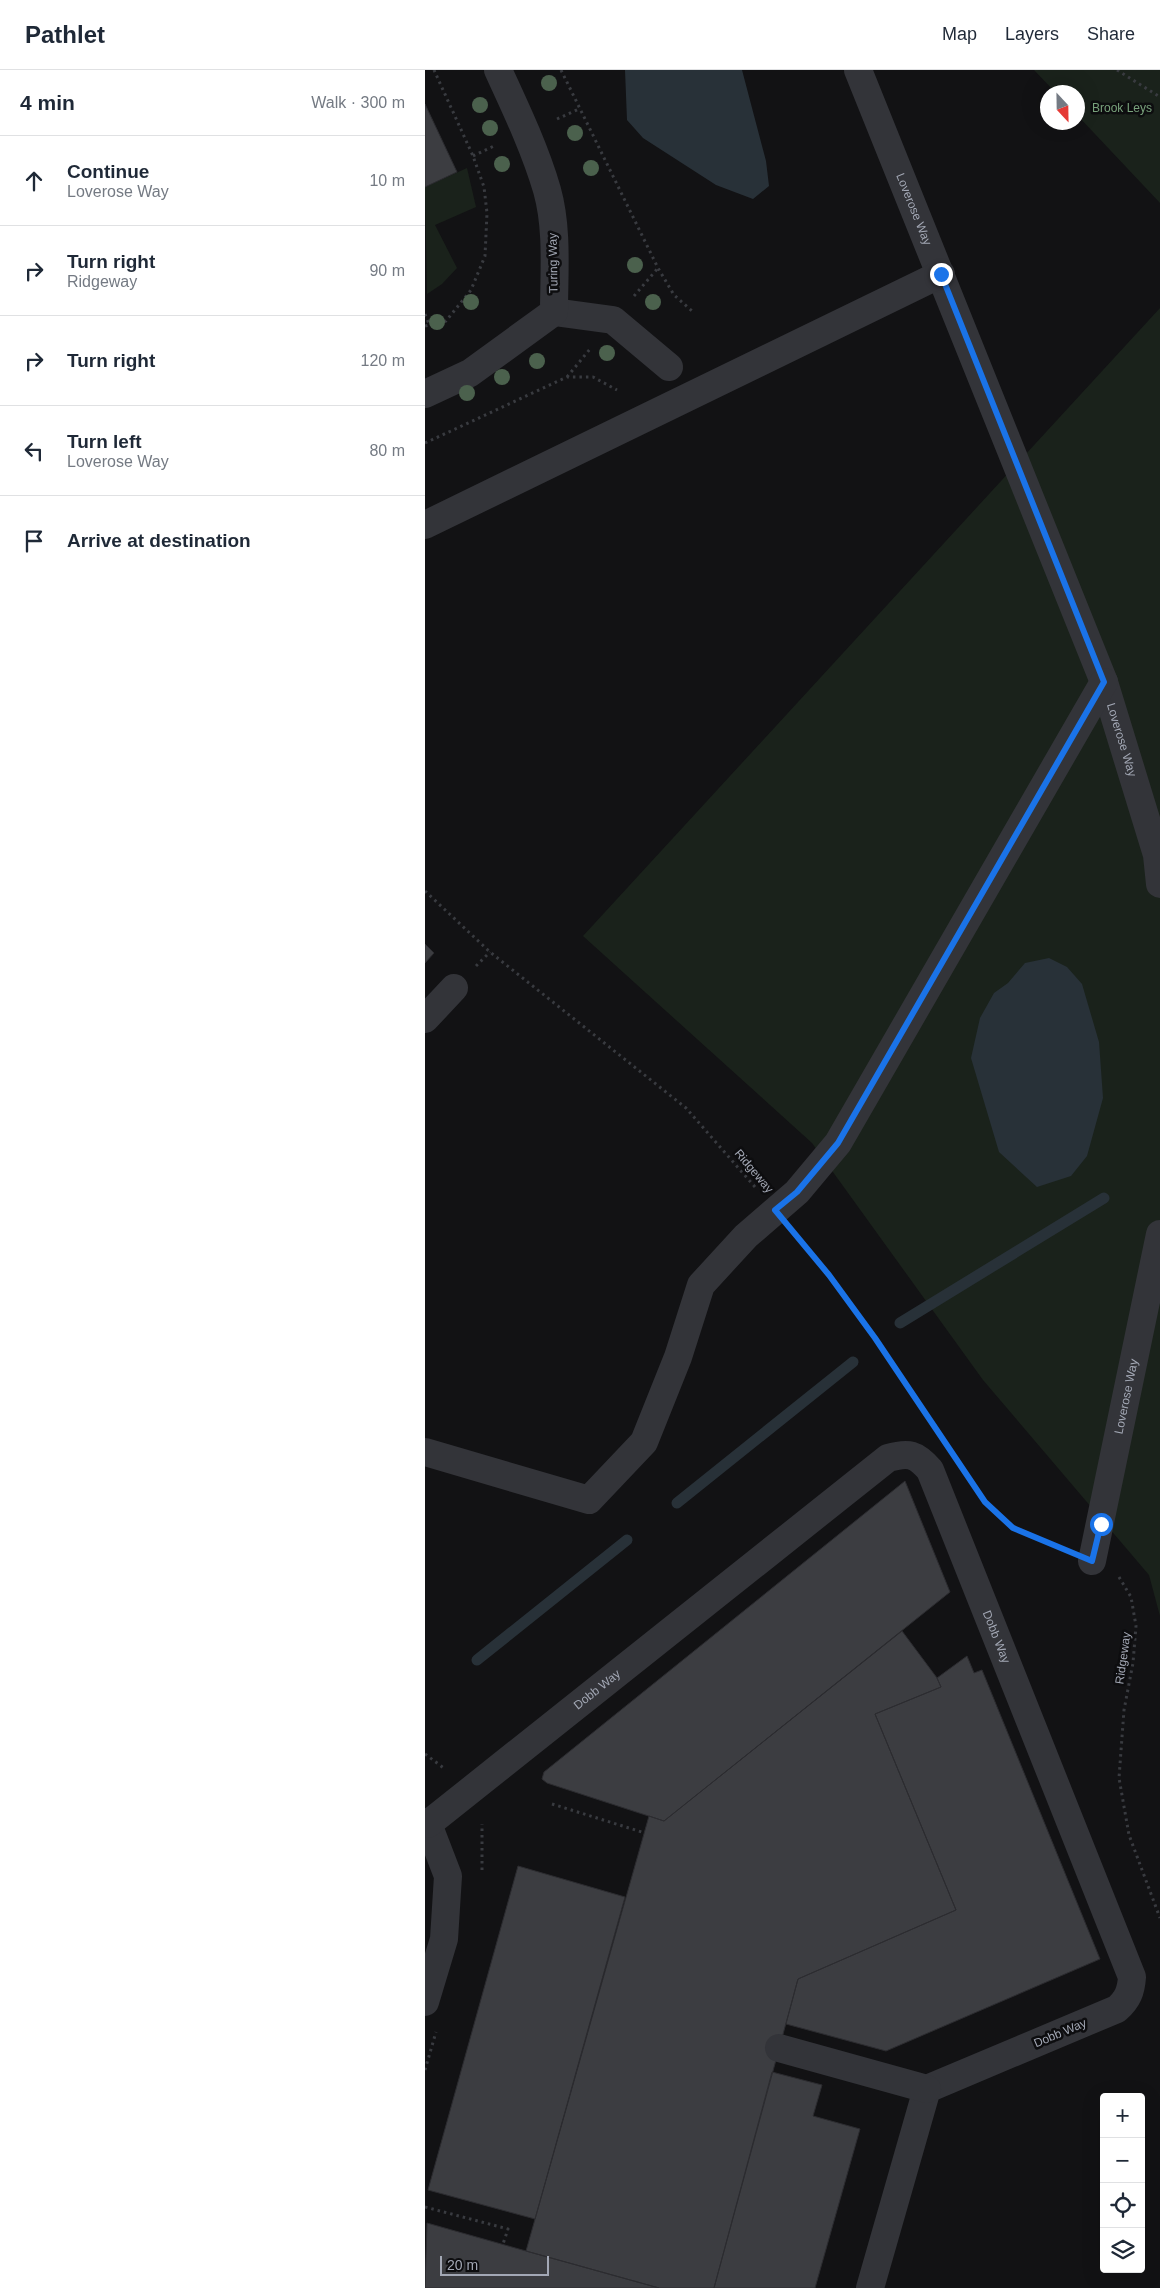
<!DOCTYPE html>
<html lang="en">
<head>
<meta charset="utf-8">
<style>
  :root { --surface:#fff; --page:#f2f2f3; --text:#1f2937; --muted:#747a83; --line:#e0e1e3 }
  body { margin:0; font-family:Arial,sans-serif; background:var(--page); color:var(--text) }
  .controls { position:absolute; right:15px; bottom:15px; display:grid; overflow:hidden; border-radius:5px; box-shadow:0 5px 20px #0002 }
  .controls button { width:45px; height:45px; display:grid; place-items:center; padding:0; border:0; border-bottom:1px solid var(--line); background:var(--surface); color:var(--text); font:25px sans-serif }
  .compass { position:absolute; left:615px; top:15px; width:45px; height:45px; border-radius:50%; background:var(--surface); box-shadow:0 5px 20px #0002; rotate:158deg }
  .scale { position:absolute; left:15px; bottom:12px; width:109px; box-sizing:border-box; padding-left:5px; border:2px solid #a3a8b5; border-top:0; font-size:14px; line-height:18px; white-space:nowrap; color:#a3a8b5; -webkit-text-stroke:4px #0d0d0f; paint-order:stroke }
  .stop { position:absolute; width:15px; height:15px; margin:-11px; border:4px solid #1a73e8; border-radius:50%; background:#fff }
  .stop.end { background:#1a73e8; border-color:#fff; box-shadow:0 1px 5px #0008 }
  .list { margin:0; padding:0; list-style:none }
  h2 { display:flex; justify-content:space-between; align-items:center; height:65px; margin:0; padding:0 20px; font-size:21px }
  h2 small { font-size:16px; font-weight:400; color:var(--muted) }
  .list li { display:grid; grid-template-columns:32px 1fr auto; gap:15px; align-items:center; box-sizing:border-box; height:90px; padding:0 20px; border-top:1px solid var(--line) }
  .list b { display:block; font-size:19px; white-space:nowrap }
  .list p { margin:0; font-size:16px; white-space:nowrap; color:var(--muted) }
  .list em { font-size:16px; font-style:normal; color:var(--muted) }
  .icon { flex:none; width:28px; height:28px; fill:none; stroke:currentColor; stroke-width:2; stroke-linecap:round; stroke-linejoin:round }
  .map { position:relative; flex:none; width:735px; height:2218px; overflow:hidden }
  header { display:flex; align-items:center; gap:30px; box-sizing:border-box; height:70px; padding:0 25px; background:var(--surface); border-bottom:1px solid var(--line) }
  header strong { font-size:24px }
  nav { display:flex; gap:28px; margin-inline-start:auto; font-size:18px }
  main { display:flex }
  aside { flex:1; background:var(--surface) }
  .map>svg:first-child { display:block }
</style>
</head>
<body>
<header>
<strong>Pathlet</strong>
<nav><a>Map</a><a>Layers</a><a>Share</a></nav>
</header>
<main>
<aside>
<h2>4 min<small>Walk · 300 m</small></h2>
<ul class="list">
<li><svg class="icon" aria-label="ahead" viewBox="0 0 24 24"><path d="M12 20V5M6 11l6-6 6 6"/></svg><div><b>Continue</b><p>Loverose Way</p></div><em>10 m</em></li>
<li><svg class="icon" aria-label="right" viewBox="0 0 24 24"><path d="M7 20v-9h11M14 6l5 5-5 5"/></svg><div><b>Turn right</b><p>Ridgeway</p></div><em>90 m</em></li>
<li><svg class="icon" aria-label="right" viewBox="0 0 24 24"><path d="M7 20v-9h11M14 6l5 5-5 5"/></svg><div><b>Turn right</b></div><em>120 m</em></li>
<li><svg class="icon" aria-label="left" viewBox="0 0 24 24"><path d="M17 20v-9H6M10 6l-5 5 5 5"/></svg><div><b>Turn left</b><p>Loverose Way</p></div><em>80 m</em></li>
<li><svg class="icon" aria-label="arrive" viewBox="0 0 24 24"><path d="M6 21V4h12l-3 4 3 4H6"/></svg><div><b>Arrive at destination</b></div></li>
</ul>
</aside>
<div class="map">
<svg width="735" height="2218" viewBox="0 0 735 2218">
  <rect width="100%" height="100%" fill="#121214"/>
  <path fill="#1a221b" d="M609,0H735V133L653,46L652,22H630Z
    M42,98L51,137L10,155L32,198L17,214L2,224L0,117Z
    M735,238V1546L724,1505L558,1310L387,1073L158,866Z"/>
  <path fill="#283138" d="M200,0H317L341,91L344,116L328,129L291,115L218,68L202,50Z
    M624,888L642,897L657,914L674,972L678,1028L662,1086L646,1106L612,1117L574,1082L546,988L555,948L569,923L583,913L600,893Z"/>
  <g fill="none" stroke-linecap="round" stroke-linejoin="round">
    <path stroke="#283138" stroke-width="11" d="M475,1253L679,1128
      M252,1433L428,1292
      M52,1590L202,1470"/>
  </g>
  <path fill="#3c3d41" stroke="#2c2c30" d="M0,34L32,102L0,117Z
    M0,874L9,883L0,893Z
    M480,1411L525,1522L239,1751L122,1713L117,1709L119,1702Z
    M477,1561L512,1608L516,1617L450,1644L531,1840L373,1909L289,2218H234L101,2181L224,1746L239,1751Z
    M542,1586L549,1603L557,1600L675,1889L461,1981L361,1954L373,1909L531,1840L450,1644L516,1617L512,1608Z
    M93,1796L200,1827L110,2149L3,2120Z
    M347,2002L397,2015L388,2046L435,2059L390,2218H289Z
    M2,2153L101,2181L234,2218H0Z"/>
  <g fill="none" stroke-linecap="round" stroke-linejoin="round">
    <path stroke="#393b40" stroke-width="3" stroke-dasharray="2.5 4" stroke-linecap="butt" d="M136,0L233,198L249,225L267,241
      M692,0L735,27
      M132,49L154,39
      M48,86L71,75
      M209,226L233,198
      M0,244L4,254
      M0,256L21,251L46,220L60,186L62,143L59,117L48,86L9,0
      M142,307L165,279
      M0,373L142,307H168L192,320
      M0,821L65,882L261,1038L330,1117
      M51,896L65,882
      M371,1166C424,1228 469,1295 515,1363
      M548,1414C573,1454 594,1460 636,1478
      M694,1507L706,1527L711,1556L708,1593L699,1640L694,1708L704,1765L735,1848
      M0,1684L20,1699
      M127,1734L220,1763
      M57,1800V1754
      M0,2000L11,1962
      M0,2137L83,2159L78,2174"/>
    <g stroke="#333439" stroke-width="28">
      <path id="s1" d="M433,0L679,612L732,785L735,814"/>
      <path d="M129,242L188,250L244,297"/>
      <path d="M0,324L45,303L129,242C129,203 133,159 122,120C110,79 91,39 73,0"/>
      <path d="M0,455L516,204"/>
      <path d="M0,949L29,918"/>
      <path d="M0,1382L164,1430L219,1372L253,1287L276,1215L321,1166L372,1122L413,1073L679,612"/>
      <path id="s2" d="M667,1491L735,1164"/>
      <path d="M0,1752L3,1754L23,1806L19,1869L0,1932"/>
      <path id="s3" d="M3,1754L463,1388C484,1382 491,1384 505,1400L707,1907C706,1921 703,1929 692,1939L502,2019L445,2218"/>
      <path d="M354,1978L502,2019"/>
    </g>
  </g>
  <g fill="#4b614d">
    <circle cx="124" cy="13" r="8"/>
    <circle cx="55" cy="35" r="8"/>
    <circle cx="65" cy="58" r="8"/>
    <circle cx="150" cy="63" r="8"/>
    <circle cx="77" cy="94" r="8"/>
    <circle cx="166" cy="98" r="8"/>
    <circle cx="210" cy="195" r="8"/>
    <circle cx="46" cy="232" r="8"/>
    <circle cx="228" cy="232" r="8"/>
    <circle cx="12" cy="252" r="8"/>
    <circle cx="182" cy="283" r="8"/>
    <circle cx="112" cy="291" r="8"/>
    <circle cx="77" cy="307" r="8"/>
    <circle cx="42" cy="323" r="8"/>
  </g>
  <g fill="none" stroke-linecap="round" stroke-linejoin="round">
    <path stroke="#1a73e8" stroke-width="6" d="M516,204L679,612L413,1073L372,1122L350,1140L404,1205L450,1268L560,1432L588,1458L667,1491L676,1454"/>
  </g>
  <g text-anchor="middle" dominant-baseline="central" stroke-width="5" stroke-linejoin="round" paint-order="stroke">
    <g font-size="12" fill="#79a27c" stroke="#0d0d0f">
      <text x="697" y="38">Brook Leys</text>
    </g>
    <g font-size="12" fill="#a3a8b5" stroke="#0d0d0f">
      <text stroke="none"><textPath href="#s1" startOffset="150">Loverose Way</textPath></text>
      <text transform="translate(128 193) rotate(-91)">Turing Way</text>
      <text stroke="none"><textPath href="#s1" startOffset="720">Loverose Way</textPath></text>
      <text transform="translate(329 1101) rotate(50)">Ridgeway</text>
      <text stroke="none"><textPath href="#s2" startOffset="168">Loverose Way</textPath></text>
      <text stroke="none"><textPath href="#s3" startOffset="815">Dobb Way</textPath></text>
      <text transform="translate(698 1588) rotate(-82)">Ridgeway</text>
      <text stroke="none"><textPath href="#s3" startOffset="216">Dobb Way</textPath></text>
      <text transform="translate(635 1963) rotate(-23)">Dobb Way</text>
    </g>
  </g>
</svg>
<div class="controls">
<button>+</button>
<button>−</button>
<button><svg class="icon" aria-label="locate" viewBox="0 0 24 24"><circle cx="12" cy="12" r="6"/><path d="M12 2v4M12 18v4M2 12h4M18 12h4"/></svg></button>
<button><svg class="icon" aria-label="layers" viewBox="0 0 24 24"><path d="M12 4l9 5-9 5-9-5zM3 14l9 5 9-5"/></svg></button>
</div>
<svg class="compass" viewBox="-18 -18 36 36"><path d="M0-13l5 13h-10z" fill="#e53935"/><path d="M0 13l5-13h-10z" fill="#747a83"/></svg>
<div class="scale">20 m</div>
<div class="stop" style="left:676px;top:1454px"></div>
<div class="stop end" style="left:516px;top:204px"></div>
</div>
</main>
</body>
</html>
